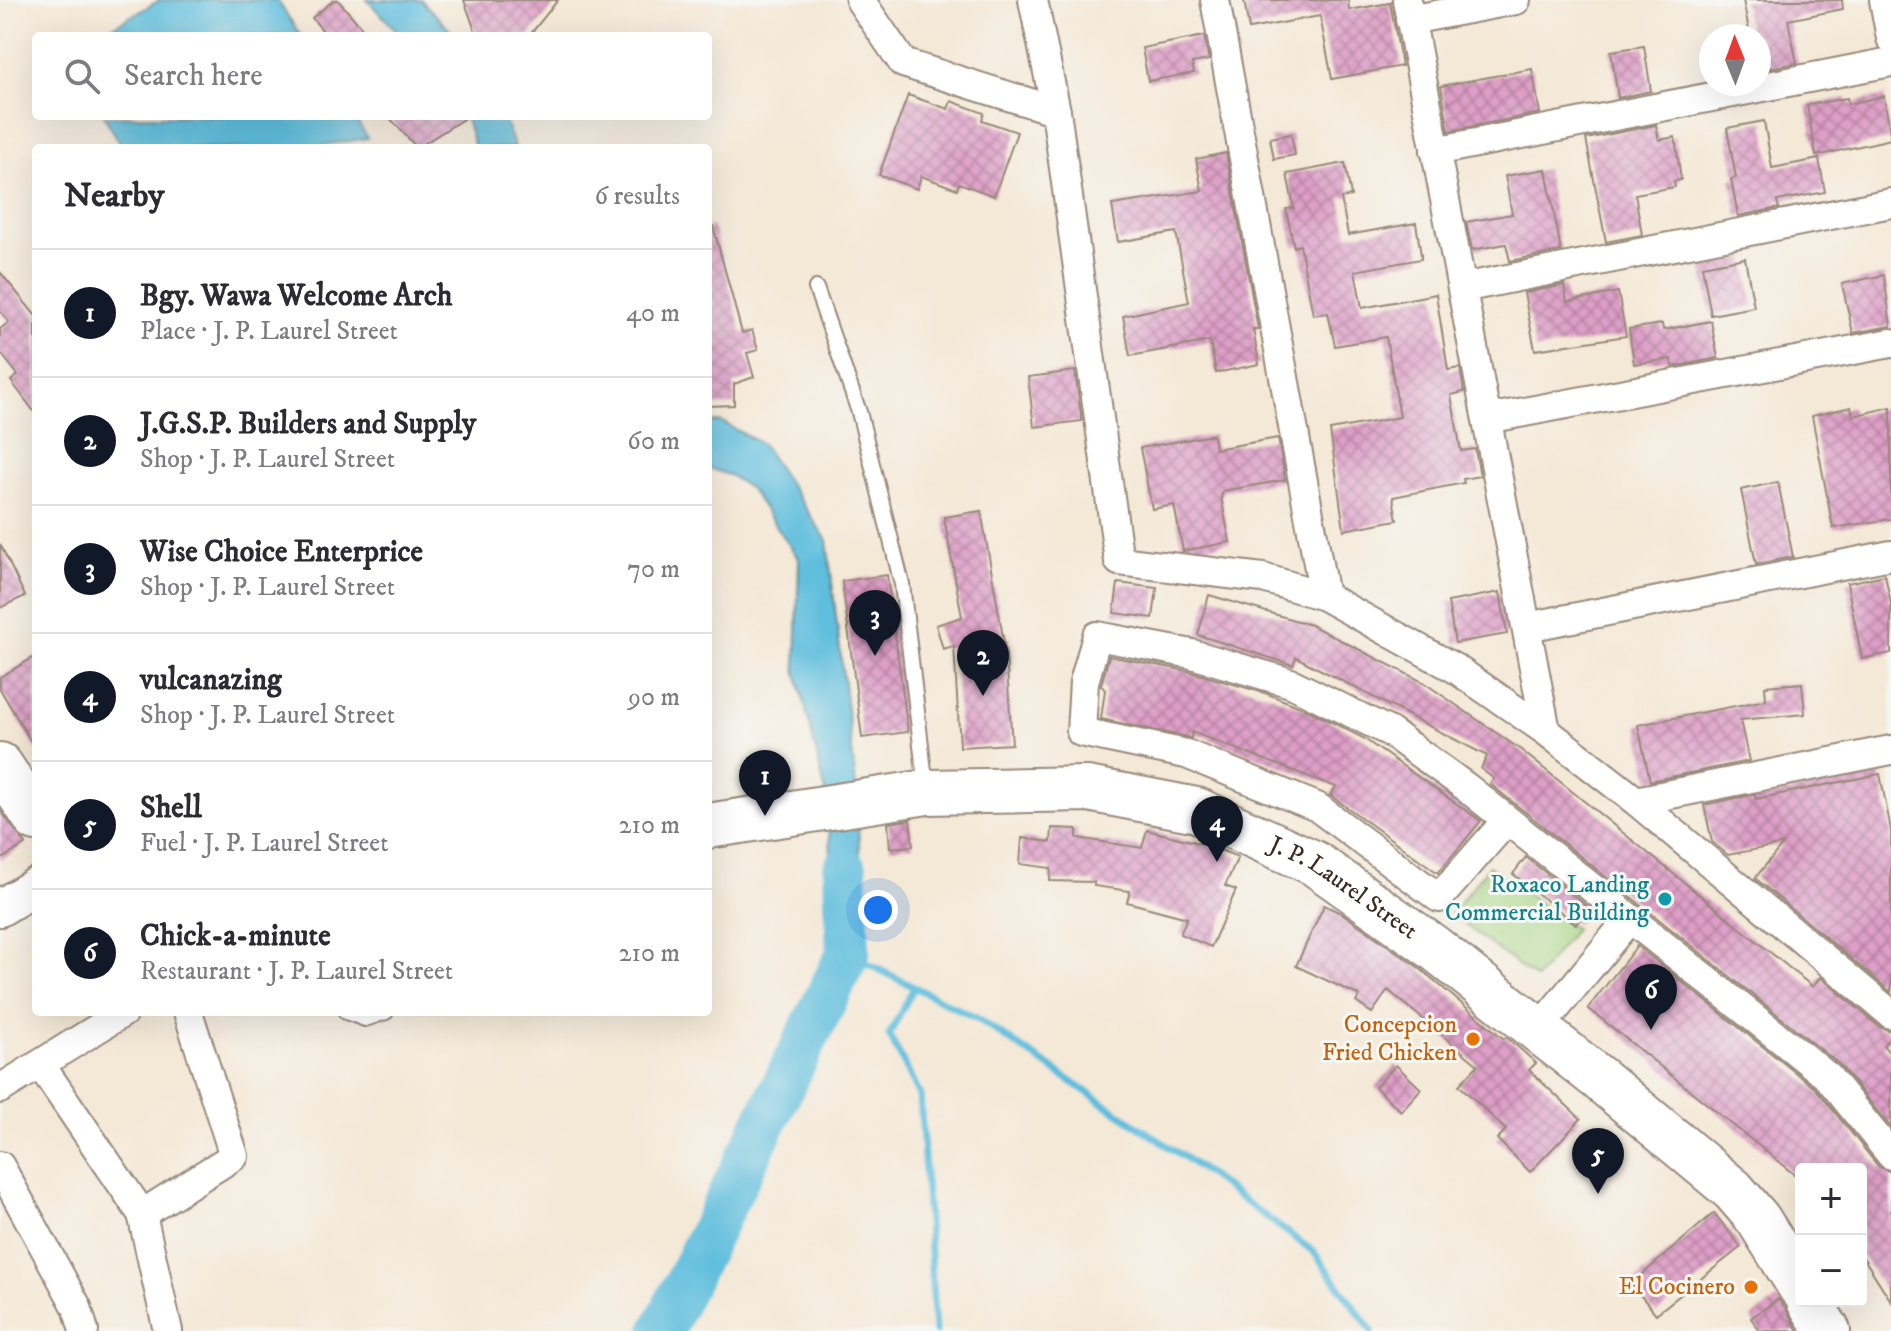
<!DOCTYPE html>
<html lang="en">
<head>
<meta charset="utf-8">
<style>
  :root { --surface:#fff; --page:#f7f7f7; --text:#2b2b33; --muted:#7c7c81; --line:#e1e1e2; --accent:#111827 }
  body { margin:0; font-family:"IM FELL DW Pica",serif; background:var(--page); color:var(--text) }
  .controls { position:absolute; right:24px; bottom:24px; display:grid; overflow:hidden; border-radius:8px; box-shadow:0 8px 32px #0002 }
  .controls button { width:72px; height:72px; display:grid; place-items:center; padding:0; border:0; border-bottom:2px solid var(--line); background:var(--surface); color:var(--text); font:40px sans-serif }
  .compass { position:absolute; left:1699px; top:24px; width:72px; height:72px; border-radius:50%; background:var(--surface); box-shadow:0 8px 32px #0002; rotate:359deg }
  .you { position:absolute; left:878px; top:910px; width:28px; height:28px; margin:-20px; border:6px solid #fff; border-radius:50%; background:#1a73e8; box-shadow:0 0 0 12px #1a73e833 }
  .badge { display:grid; place-items:center; width:52px; height:52px; border-radius:50%; background:var(--accent); color:#fff; font-size:26px; font-weight:700 }
  .pin { position:absolute; translate:-50% -66px; filter:drop-shadow(0 2px 4px #0008) }
  .pin::after { content:''; position:absolute; top:42px; width:28px; height:24px; background:inherit; clip-path:polygon(0 0,100% 0,50% 100%) }
  .list { margin:0; padding:0; list-style:none }
  h2 { display:flex; justify-content:space-between; align-items:center; height:104px; margin:0; padding:0 32px; font-size:34px }
  h2 small { font-size:26px; font-weight:400; color:var(--muted) }
  .list li { display:grid; grid-template-columns:52px 1fr auto; gap:24px; align-items:center; box-sizing:border-box; height:128px; padding:0 32px; border-top:2px solid var(--line) }
  .list b { display:block; font-size:30px; white-space:nowrap }
  .list p { margin:0; font-size:26px; white-space:nowrap; color:var(--muted) }
  .list em { font-size:26px; font-style:normal; color:var(--muted) }
  .icon { flex:none; width:44px; height:44px; fill:none; stroke:currentColor; stroke-width:2; stroke-linecap:round; stroke-linejoin:round }
  .map { position:relative; flex:none; width:1891px; height:1331px; overflow:hidden }
  .search { position:absolute; background:var(--surface); box-shadow:0 8px 32px #0002; left:32px; top:32px; width:680px; height:88px; display:flex; align-items:center; gap:20px; box-sizing:border-box; padding:0 28px; border-radius:8px; color:var(--muted); font-size:30px }
  .panel { position:absolute; background:var(--surface); box-shadow:0 8px 32px #0002; left:32px; top:144px; width:680px; height:872px; border-radius:8px }
  .map>svg:first-child { display:block }
</style>
</head>
<body>
<div class="map">
<svg width="1891" height="1331" viewBox="0 0 1891 1331">
  <defs>
    <pattern id="building-cross-hatch" width="8" height="8" patternUnits="userSpaceOnUse" patternTransform="scale(2)"><rect width="8" height="8" fill="#de9fc7"/><path d="M0 0l8 8M0 8l8-8" fill="none" stroke="#b582a1"/></pattern>
  </defs>
  <rect width="100%" height="100%" fill="#f6f6f2"/>
  <filter id="ink" filterUnits="userSpaceOnUse"><feTurbulence type="fractalNoise" baseFrequency=".0125" numOctaves="2"/><feDisplacementMap in="SourceGraphic" scale="16" xChannelSelector="R" yChannelSelector="G"/><feConvolveMatrix kernelMatrix="1 2 1 2 8 2 1 2 1" color-interpolation-filters="sRGB"/></filter>
  <filter id="wash" filterUnits="userSpaceOnUse"><feTurbulence type="fractalNoise" baseFrequency=".006" numOctaves="4" result="noise"/><feDisplacementMap in="SourceGraphic" scale="32" xChannelSelector="R" yChannelSelector="G"/><feGaussianBlur stdDeviation="1.8" result="paint"/><feColorMatrix in="noise" values="0 0 0 0 0 0 0 0 0 0 0 0 0 0 0 0 0 1.4 0 .05"/><feComposite in="paint" operator="in"/></filter>
  <g filter="url(#wash)">
    <rect width="100%" height="100%" fill="#f4e8d6"/>
    <path fill="#a6d481" stroke="#707f50" stroke-width="2" d="M1489,866L1575,929L1536,979L1451,914Z"/>
    <path fill="#5fbedd" stroke="#4d747e" stroke-width="2" d="M160,0H277L301,36H96Z
      M367,0H421L456,36H402Z
      M104,116H353L368,138L307,148H123Z
      M465,116H503L515,148H475Z
      M708,422H722L762,444L827,540L855,776L863,908L839,936L825,789L796,669L799,559L750,489L729,475L708,468Z"/>
    <g fill="none" stroke-linecap="round" stroke-linejoin="round">
      <path stroke="#5fbedd" stroke-width="7" d="M848,954L978,1019L1187,1159L1314,1252L1372,1331
        M914,987L889,1035L920,1095L935,1331"/>
      <path stroke="#5fbedd" stroke-width="44" d="M662,1331L848,954L845,869"/>
    </g>
    <g id="blocks">
      <path fill="url(#building-cross-hatch)" d="M334,0H338L369,36H327L312,18Z
        M464,0H558L529,36H477Z
        M1244,0H1348L1349,10L1390,3L1402,66L1332,79L1320,16L1249,29Z
        M1743,0H1842L1843,9L1788,20L1797,63L1759,70V36H1750Z
        M1204,36L1209,60L1192,63L1194,73L1148,81L1142,48Z
        M1644,46L1651,91L1618,98L1611,51Z
        M1532,69L1540,113L1449,131L1441,86Z
        M908,95L948,109L951,101L984,113L982,120L1017,132L994,196L959,183L957,189L921,176L917,189L879,175Z
        M1884,96L1891,139L1816,156L1807,105L1847,98L1848,104Z
        M388,116H468L417,148Z
        M1764,121L1772,168L1819,159L1825,192L1777,201L1779,208L1738,216L1731,179L1736,178L1727,128Z
        M1656,125L1659,140L1675,137L1681,180L1674,181L1675,187L1635,194L1642,235L1606,242L1586,139Z
        M1291,134L1295,155L1274,159L1270,138Z
        M1226,153L1258,329H1253L1259,364L1216,373L1210,341L1130,356L1123,316L1189,302L1176,232L1118,242L1112,205L1202,191L1196,159Z
        M1345,163L1351,196L1341,198L1348,235L1416,223L1421,255V259L1355,271L1362,308L1436,294L1448,370L1460,368L1464,392L1451,395L1461,451L1475,449L1480,476L1463,479L1464,483L1393,497L1397,520L1344,530L1330,430L1400,417L1386,337L1335,346L1328,313L1313,315L1300,245L1294,247L1286,209L1294,208L1287,174Z
        M1546,169L1561,251L1510,261L1506,244L1472,250L1466,222L1512,214L1505,176Z
        M708,226H713L742,333L752,330L758,350L747,353L754,377L734,384V405L708,406Z
        M1745,258L1754,307L1711,315L1702,266Z
        M0,272L36,316V414L11,381L18,375L0,352V329L9,322L0,311Z
        M1884,275L1891,326L1853,333L1842,284Z
        M1564,285L1567,302L1618,292L1626,336L1535,350L1524,293Z
        M1711,321L1718,358L1673,367L1671,359L1634,364L1629,329L1662,324L1663,330Z
        M1075,371L1082,421L1034,427L1028,377Z
        M1851,407L1853,416L1891,407V519L1833,528L1812,416Z
        M1213,435L1215,449L1278,438L1285,480L1223,491L1221,497L1230,542L1183,551L1174,505L1152,509L1140,448Z
        M1778,482L1793,557L1756,564L1741,490Z
        M981,511L1006,654L1012,744L960,747L954,646L943,649L936,625L962,617L944,517Z
        M0,544L25,596L0,608Z
        M887,575L908,732L862,738L842,581Z
        M1885,575L1891,604V653L1862,659L1847,583Z
        M1118,583L1157,588L1153,618L1114,613Z
        M1500,592L1507,634L1455,643L1448,602Z
        M1209,595L1311,625L1423,682L1521,750L1813,987L1820,977L1880,1027L1891,1031V1037L1883,1045L1891,1055V1128L1839,1064L1490,784L1494,779L1481,769L1487,756L1296,657L1293,665L1198,635Z
        M36,656V750L0,689V677Z
        M1109,656L1188,671L1268,694L1310,711L1363,738L1481,821L1438,873L1330,795L1336,787L1192,732L1191,738L1101,719L1105,690L1101,685Z
        M1802,683L1805,714L1740,720L1749,761L1650,781L1638,725L1766,700L1765,686Z
        M1880,774L1891,830V992L1755,878L1783,844L1728,855L1712,842L1704,805L1755,794L1756,799Z
        M0,810L26,844L0,860Z
        M910,820L913,846L890,848L888,823Z
        M1052,828L1077,829V838L1142,848L1147,830L1207,845L1238,857L1225,886L1236,890L1211,947L1180,934L1187,918L1127,902L1130,891L1094,886V882L1050,881L1051,868L1020,864L1022,838L1051,842Z
        M1526,857L1589,908L1576,924L1513,874Z
        M1324,905L1343,914L1418,967L1504,1039L1506,1037L1518,1047L1536,1063L1529,1070L1581,1119L1530,1172L1497,1139L1506,1130L1459,1085L1478,1065L1388,990L1372,1013L1356,1002L1360,996L1296,966Z
        M1637,946L1816,1089L1878,1166L1891,1172V1301L1861,1254V1169H1801V1180L1588,1008Z
        M1396,1065L1421,1089L1401,1111L1375,1087Z
        M1714,1213L1741,1247L1656,1314L1631,1284Z
        M1778,1299L1786,1309L1798,1331H1760L1751,1318Z"/>
    </g>
  </g>
  <g filter="url(#ink)">
    <use href="#blocks" fill-opacity="0" stroke="#98897a" stroke-width="2"/>
    <g fill="none" stroke-linecap="round" stroke-linejoin="round">
      <defs>
        <path id="service" d="M816,288L859,412L902,584L926,788
          M346,1012L365,1019L386,1012"/>
        <path id="minor" d="M860,0L903,63L1056,111
          M1033,0L1056,111L1119,561L1263,578L1324,596L1456,669L1546,731L1636,801L1891,1014
          M1215,0L1324,596
          M1407,0L1546,731
          M1884,0L1891,38
          M1410,20L1516,0
          M1435,151L1891,62
          M1462,288L1891,203
          M1487,419L1891,343
          M1527,627L1891,555
          M1636,801L1891,750
          M1507,820L1439,898L1317,807L1186,754L1081,732L1084,682L1097,636L1192,654L1291,683L1390,732L1466,787L1828,1077L1891,1155
          M1538,1030L1630,918
          M40,1064L142,1214L168,1331
          M0,1089L124,1012
          M0,1166L77,1307L84,1331
          M142,1214L234,1156L188,1012"/>
        <path id="tertiary" d="M0,908L36,886"/>
        <g id="primary">
          <path d="M0,765L36,819"/>
          <path id="s1" d="M708,826L927,792L1088,789L1197,810L1314,863L1433,947L1601,1080L1733,1190L1758,1219L1801,1288"/>
          <path d="M1809,1301L1828,1331"/>
        </g>
      </defs>
      <use href="#service" stroke="#98897a" stroke-width="18"/>
      <use href="#minor" stroke="#98897a" stroke-width="32"/>
      <use href="#tertiary" stroke="#98897a" stroke-width="40"/>
      <use href="#primary" stroke="#98897a" stroke-width="48"/>
      <use href="#service" stroke="#fff" stroke-width="14"/>
      <use href="#minor" stroke="#fff" stroke-width="28"/>
      <use href="#tertiary" stroke="#fff" stroke-width="36"/>
      <use href="#primary" stroke="#fff" stroke-width="44"/>
    </g>
  </g>
  <circle fill="#0f9aa8" stroke="#f6f6f2" stroke-width="3" cx="1665" cy="899" r="8"/>
  <g fill="#e8710a" stroke="#f6f6f2" stroke-width="3">
    <circle cx="1473" cy="1039" r="8"/>
    <circle cx="1751" cy="1287" r="8"/>
  </g>
  <g text-anchor="middle" dominant-baseline="central" stroke-width="6" stroke-linejoin="round" paint-order="stroke">
    <g font-size="24" fill="#0d838f" stroke="#f6f6f2" text-anchor="end">
      <text x="1649" y="885">Roxaco Landing<tspan x="1649" dy="28">Commercial Building</tspan></text>
    </g>
    <g font-size="24" fill="#3b2a1e" stroke="#f6f6f2">
      <text stroke="none"><textPath href="#s1" startOffset="660">J. P. Laurel Street</textPath></text>
    </g>
    <g font-size="24" fill="#c56008" stroke="#f6f6f2" text-anchor="end">
      <text x="1457" y="1025">Concepcion<tspan x="1457" dy="28">Fried Chicken</tspan></text>
      <text x="1735" y="1287">El Cocinero</text>
    </g>
  </g>
</svg>
<div class="controls">
<button>+</button>
<button>−</button>
</div>
<svg class="compass" viewBox="-18 -18 36 36"><path d="M0-13l5 13h-10z" fill="#e53935"/><path d="M0 13l5-13h-10z" fill="#7c7c81"/></svg>
<div class="you"></div>
<div class="pin badge" style="left:765px;top:816px">1</div>
<div class="pin badge" style="left:983px;top:696px">2</div>
<div class="pin badge" style="left:875px;top:656px">3</div>
<div class="pin badge" style="left:1217px;top:862px">4</div>
<div class="pin badge" style="left:1598px;top:1194px">5</div>
<div class="pin badge" style="left:1651px;top:1030px">6</div>
<div class="search"><svg class="icon" aria-label="search" viewBox="0 0 24 24"><circle cx="10" cy="10" r="6"/><path d="M15 15l6 6"/></svg>Search here</div>
<section class="panel">
<h2>Nearby<small>6 results</small></h2>
<ul class="list">
<li><span class="badge">1</span><div><b>Bgy. Wawa Welcome Arch</b><p>Place · J. P. Laurel Street</p></div><em>40 m</em></li>
<li><span class="badge">2</span><div><b>J.G.S.P. Builders and Supply</b><p>Shop · J. P. Laurel Street</p></div><em>60 m</em></li>
<li><span class="badge">3</span><div><b>Wise Choice Enterprice</b><p>Shop · J. P. Laurel Street</p></div><em>70 m</em></li>
<li><span class="badge">4</span><div><b>vulcanazing</b><p>Shop · J. P. Laurel Street</p></div><em>90 m</em></li>
<li><span class="badge">5</span><div><b>Shell</b><p>Fuel · J. P. Laurel Street</p></div><em>210 m</em></li>
<li><span class="badge">6</span><div><b>Chick-a-minute</b><p>Restaurant · J. P. Laurel Street</p></div><em>210 m</em></li>
</ul>
</section>
</div>
</body>
</html>
